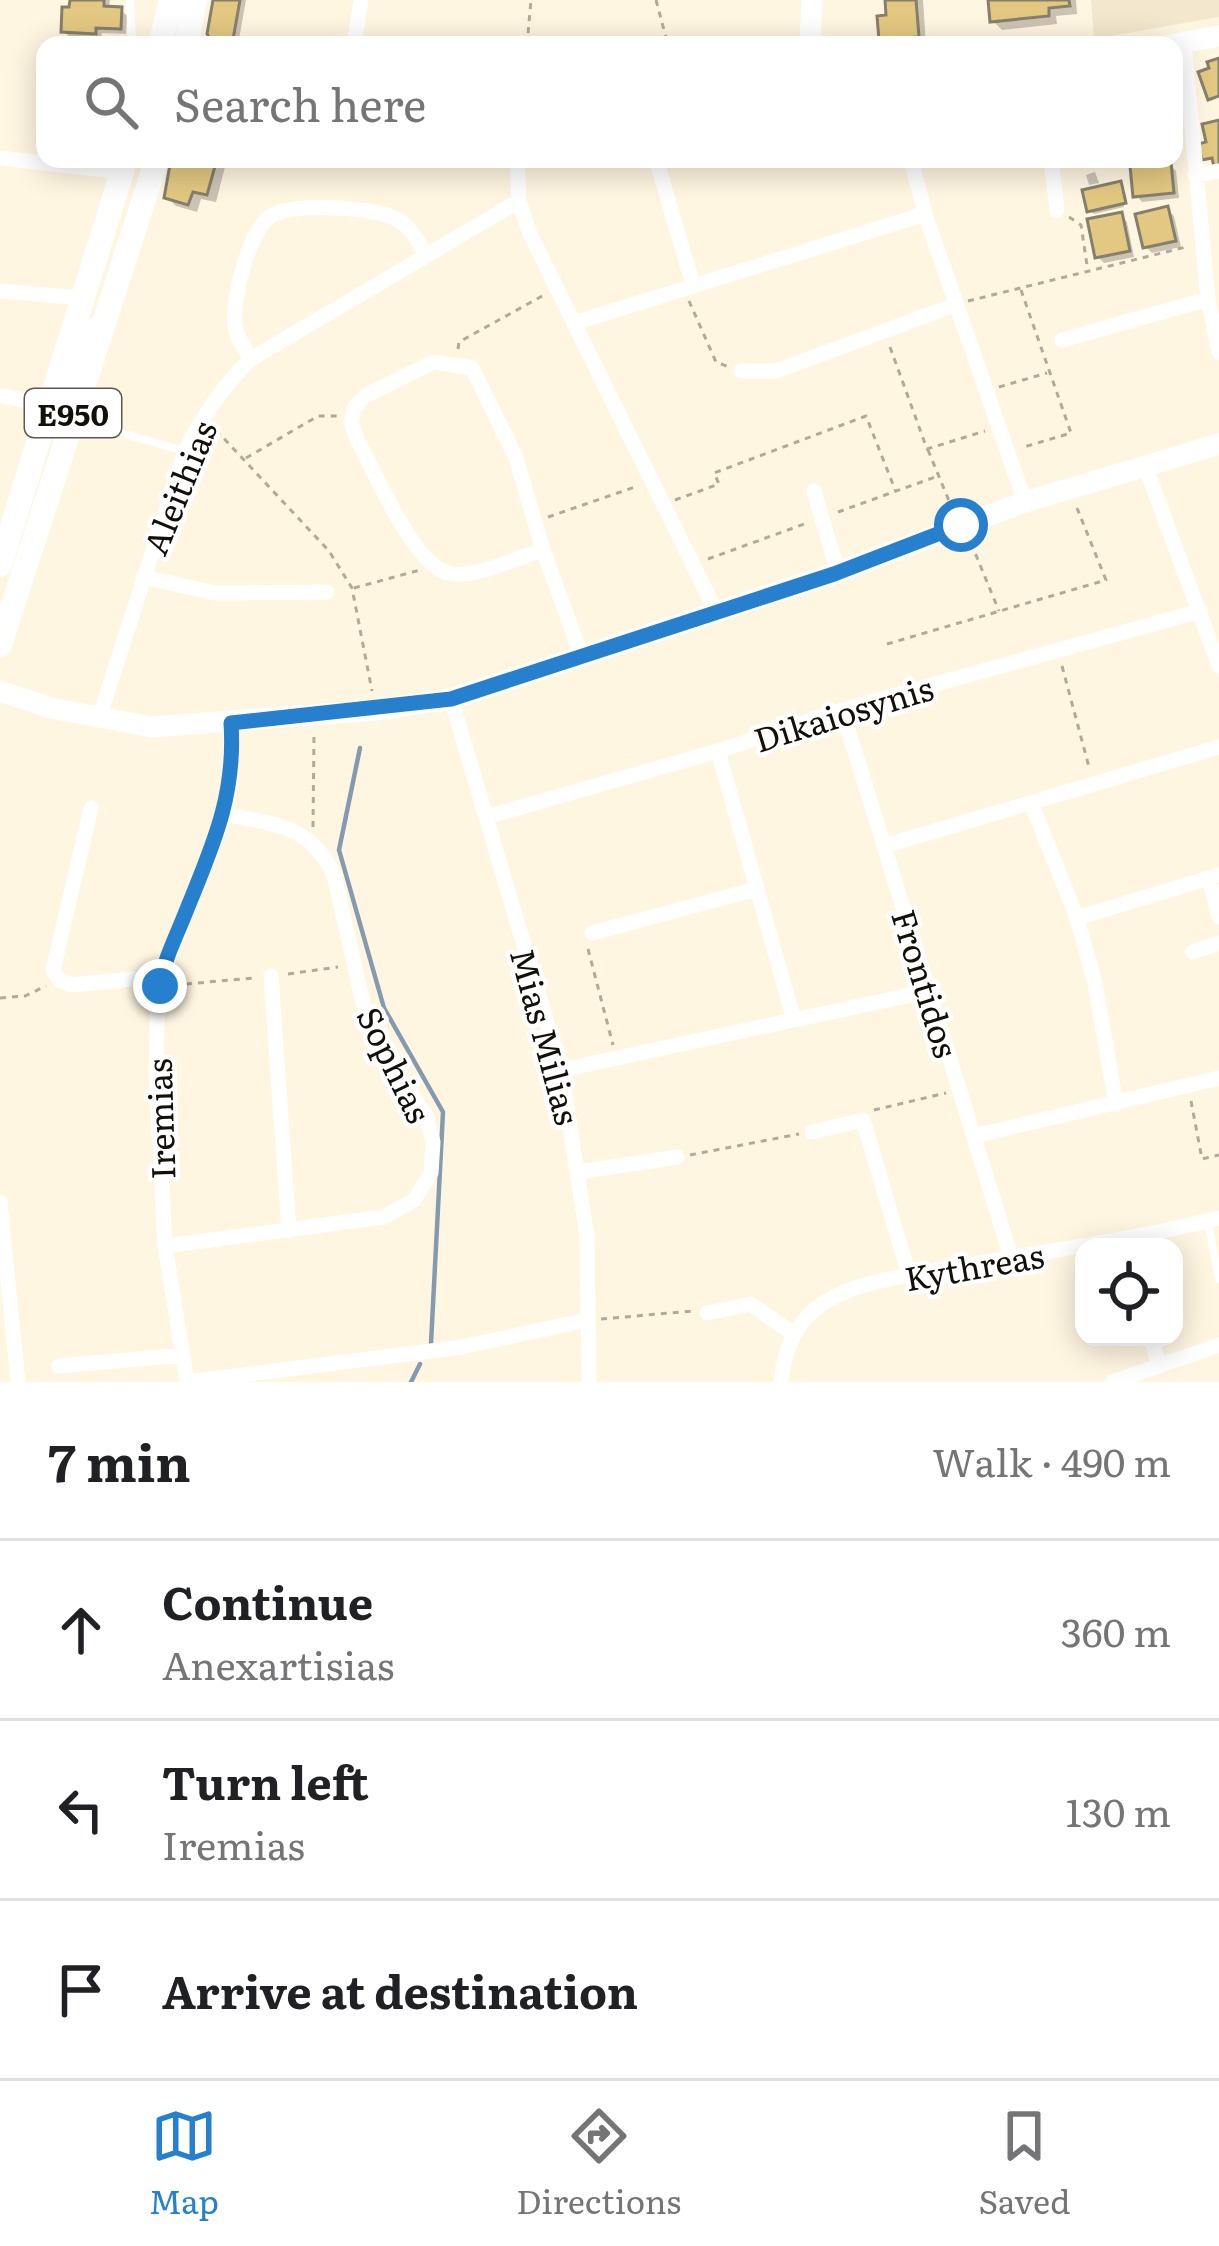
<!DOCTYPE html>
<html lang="en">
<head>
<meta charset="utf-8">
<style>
  :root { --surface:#fff; --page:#f6f6f6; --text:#202124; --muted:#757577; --line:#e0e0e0; --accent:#2780cd }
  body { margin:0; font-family:Literata,serif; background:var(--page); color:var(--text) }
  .controls { position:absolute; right:36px; bottom:36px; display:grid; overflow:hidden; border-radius:24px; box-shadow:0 6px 30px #0003 }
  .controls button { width:108px; height:108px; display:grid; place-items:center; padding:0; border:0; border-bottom:3px solid var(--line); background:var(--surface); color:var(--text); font:60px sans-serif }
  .stop { position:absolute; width:36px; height:36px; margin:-27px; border:9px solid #2780cd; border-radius:50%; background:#fff }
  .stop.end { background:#2780cd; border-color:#fff; box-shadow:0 3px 12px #0008 }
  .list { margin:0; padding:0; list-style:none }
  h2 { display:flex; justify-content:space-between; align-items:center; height:156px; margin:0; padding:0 48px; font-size:51px }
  h2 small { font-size:39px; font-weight:400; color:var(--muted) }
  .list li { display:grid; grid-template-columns:78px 1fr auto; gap:36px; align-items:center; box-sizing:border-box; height:180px; padding:0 48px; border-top:3px solid var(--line) }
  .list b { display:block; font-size:45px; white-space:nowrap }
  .list p { margin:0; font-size:39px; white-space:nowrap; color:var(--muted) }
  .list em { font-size:39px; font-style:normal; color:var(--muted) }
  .icon { flex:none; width:66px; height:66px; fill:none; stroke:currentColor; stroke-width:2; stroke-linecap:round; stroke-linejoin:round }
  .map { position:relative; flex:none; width:1219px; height:1382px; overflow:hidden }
  .search { position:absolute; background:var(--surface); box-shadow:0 6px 30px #0003; left:36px; right:36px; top:36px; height:132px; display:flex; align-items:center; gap:30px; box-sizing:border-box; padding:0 42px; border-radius:24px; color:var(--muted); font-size:45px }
  .sheet { height:696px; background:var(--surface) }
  nav { display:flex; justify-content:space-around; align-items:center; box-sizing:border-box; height:168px; border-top:3px solid var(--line); background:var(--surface); font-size:33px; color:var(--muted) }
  nav a { display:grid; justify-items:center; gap:6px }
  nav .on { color:var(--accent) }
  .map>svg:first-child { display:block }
</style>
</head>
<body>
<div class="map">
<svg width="1219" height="1382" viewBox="0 0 1219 1382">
  <rect width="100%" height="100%" fill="#fef6e1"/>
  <path fill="#f3e8cd" d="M1091,0H1219V17L1094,39Z"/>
  <path fill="#0003" d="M73,0H110L109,9L121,10L127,16L126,34L102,33L101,39L70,38L64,31Z
    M216,0H246L238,45H220L213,38Z
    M888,0H923L926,45H888L882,39L889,18Z
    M991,0H1076L1077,14L1056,16L1057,24L1002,30L993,21Z
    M176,159H227L216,202L201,199L197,212L176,206L167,197Z
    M1074,159H1104L1079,164Z
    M1170,165L1176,171L1179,198L1142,202L1136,195Z
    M1095,172L1099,183L1089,185L1086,175Z
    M1119,185L1124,207L1094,214L1090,211Z
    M1167,209L1174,216L1181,247L1152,253L1146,247Z
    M1121,215L1127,222L1134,257L1104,263L1098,257Z"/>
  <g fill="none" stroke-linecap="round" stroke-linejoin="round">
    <path stroke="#859aaf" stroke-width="4.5" d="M360,748L339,850L384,1008L443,1112L431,1343
      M411,1382L420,1364"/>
  </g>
  <path fill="#e3c882" stroke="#867f6c" stroke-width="3" d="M70,0H104V6L122,7L121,29L96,28V34L61,32L62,7H69Z
    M213,0H240L232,45L211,40L207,34Z
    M885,0H916L919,37L879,40L877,16L886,15Z
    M988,0H1069L1070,6L1049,8V16L990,22Z
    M1219,58V96L1208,100L1198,72L1209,68L1207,62Z
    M1219,120V166L1214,167L1212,158L1202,160L1198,144L1206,142L1202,124Z
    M171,159H217L207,195L193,192L188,205L164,198Z
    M1171,162L1174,193L1133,197L1130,166Z
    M1121,181L1126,203L1087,212L1082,190Z
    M1168,206L1176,241L1143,248L1135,214Z
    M1122,212L1130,251L1095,258L1087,219Z"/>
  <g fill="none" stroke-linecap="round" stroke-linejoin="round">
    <path stroke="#b0aa9a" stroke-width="3" stroke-dasharray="6 6" stroke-linecap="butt" d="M656,0L668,45
      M527,45L531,0
      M1069,217L1081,225L1088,272
      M1021,290L1071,433L1024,447
      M689,301L716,362L729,367
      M968,301L1186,247
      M890,347L927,449L985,431
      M458,349L459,342L544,295
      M999,387L1047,373
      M216,430L329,551L352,588L372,691
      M928,450L952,508
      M246,458L318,416H339
      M675,500L719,484L714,473L866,416L896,492
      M838,512L938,476
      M548,517L635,487
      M971,543L999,611
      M708,559L807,523
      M354,588L420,570
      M887,644L1106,580L1077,508
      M1062,666L1089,767
      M313,827L314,734
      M588,949L613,1045
      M288,974L338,967
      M174,985L254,978
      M0,998L25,996L46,986
      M1191,1101L1202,1159L1219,1155
      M874,1110L946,1093
      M690,1155L799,1134
      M601,1319L693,1311"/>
    <path stroke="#fff" stroke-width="8" d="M130,0L132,44
      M65,45L75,40L132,44
      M79,421L185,451
      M1208,1222L1219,1279"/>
    <path stroke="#fff" stroke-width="15" d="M1184,43L1208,299L1219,352
      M354,45L361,0
      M0,158L122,172
      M517,159L519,201L530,234L716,611
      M656,159L693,285
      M911,159L925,214L1025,502
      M1051,159L1057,210
      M1195,175L1219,171
      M0,291L82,298
      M574,323L925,214
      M1062,340L1208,299
      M251,359C245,349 237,339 235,326C231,301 249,230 271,216C293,202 374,207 397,219C411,227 418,242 426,254
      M741,371H776L955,305
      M0,396C15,397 43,406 57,400C81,387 74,336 102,319
      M1146,468L1219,666
      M814,491L838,572
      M543,550C516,558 481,576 453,574C415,571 376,473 358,441L351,423L354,408L365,396L434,362L472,368L516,458L543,550L582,657
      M143,577L215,593L327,592
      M451,699L561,1070L587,1236L589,1382
      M842,710L1011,1257
      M99,718L185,451C203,416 222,387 251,359L519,201
      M718,751L794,1020
      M1032,805L1077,918L1095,984L1116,1104
      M91,808L53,970L59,980L71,985L162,976
      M486,817L718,751L842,710L1200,611
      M884,846L1219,747
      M1209,878L1219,917
      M1077,918L1219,875
      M592,933L757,889
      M1192,952L1219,943
      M271,976L289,1231
      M561,1070L929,991
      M812,1132L863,1120L909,1275
      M974,1136L1219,1078
      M579,1172L677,1157
      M0,1202L18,1382
      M165,1246L384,1217L414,1200L431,1173L433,1142L426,1115L387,1058L363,1003L334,875C309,823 277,826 225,814
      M707,1313L751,1304L792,1333
      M1151,1337L1159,1366
      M59,1366L182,1355
      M187,1382L165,1246L156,1073L157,1021L162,976L225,814L231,777V723
      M187,1382L462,1347L587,1320
      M781,1382C784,1351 795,1322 822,1304C856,1281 907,1276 946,1269C1037,1252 1129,1241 1219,1218
      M1112,1382L1219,1345"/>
    <path stroke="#fff" stroke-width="21" d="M810,45L812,0
      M1169,45L1219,36
      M0,691L51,708L152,727L376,710L451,699L838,572L1025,502L1219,444"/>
    <path stroke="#fff" stroke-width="24" d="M160,45L171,0
      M186,45L195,0
      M0,565L126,159
      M0,645L157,159"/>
  </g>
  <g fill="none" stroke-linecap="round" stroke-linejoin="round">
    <path stroke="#2780cd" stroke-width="15" d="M160,986C163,962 176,937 185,914C212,847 236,797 231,723L451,699L834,574L961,525"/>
  </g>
  <g text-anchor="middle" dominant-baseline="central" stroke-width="9" stroke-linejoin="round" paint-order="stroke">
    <rect fill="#fff" stroke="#5a5853" stroke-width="3" x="25" y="389" width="96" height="48" rx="9"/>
    <g font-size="30" font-weight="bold" fill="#131009">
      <text x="73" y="413">E950</text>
    </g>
    <g font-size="33" fill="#131009" stroke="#fff">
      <text transform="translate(178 487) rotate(-68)">Aleithias</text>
      <text transform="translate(843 712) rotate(-17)">Dikaiosynis</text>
      <text transform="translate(927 983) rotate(73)">Frontidos</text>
      <text transform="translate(547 1036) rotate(75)">Mias Milias</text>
      <text transform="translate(396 1064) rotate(64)">Sophias</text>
      <text transform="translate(159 1119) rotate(-92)">Iremias</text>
      <text transform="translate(974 1265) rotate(-10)">Kythreas</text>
    </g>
  </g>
</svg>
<div class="controls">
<button><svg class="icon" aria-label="locate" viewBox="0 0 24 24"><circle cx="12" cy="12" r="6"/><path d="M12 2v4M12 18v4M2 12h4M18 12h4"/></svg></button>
</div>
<div class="stop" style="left:961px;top:525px"></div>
<div class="stop end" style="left:160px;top:986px"></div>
<div class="search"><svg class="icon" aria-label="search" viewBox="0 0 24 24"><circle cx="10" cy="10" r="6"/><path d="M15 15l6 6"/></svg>Search here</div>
</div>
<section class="sheet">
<h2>7 min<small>Walk · 490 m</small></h2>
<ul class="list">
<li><svg class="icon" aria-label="ahead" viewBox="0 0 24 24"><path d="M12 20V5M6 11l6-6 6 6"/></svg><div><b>Continue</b><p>Anexartisias</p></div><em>360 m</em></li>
<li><svg class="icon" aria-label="left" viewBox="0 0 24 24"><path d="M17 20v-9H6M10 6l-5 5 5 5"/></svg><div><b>Turn left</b><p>Iremias</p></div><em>130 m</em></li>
<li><svg class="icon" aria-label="arrive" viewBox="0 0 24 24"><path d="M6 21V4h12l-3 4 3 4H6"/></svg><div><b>Arrive at destination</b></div></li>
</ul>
</section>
<nav>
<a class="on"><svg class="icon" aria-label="map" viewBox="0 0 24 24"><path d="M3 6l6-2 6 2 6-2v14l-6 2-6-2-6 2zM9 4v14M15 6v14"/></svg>Map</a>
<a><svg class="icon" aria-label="directions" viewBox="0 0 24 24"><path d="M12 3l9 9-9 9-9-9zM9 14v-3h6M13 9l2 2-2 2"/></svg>Directions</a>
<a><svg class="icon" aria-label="saved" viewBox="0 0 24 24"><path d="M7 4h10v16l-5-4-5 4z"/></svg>Saved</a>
</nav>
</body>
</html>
